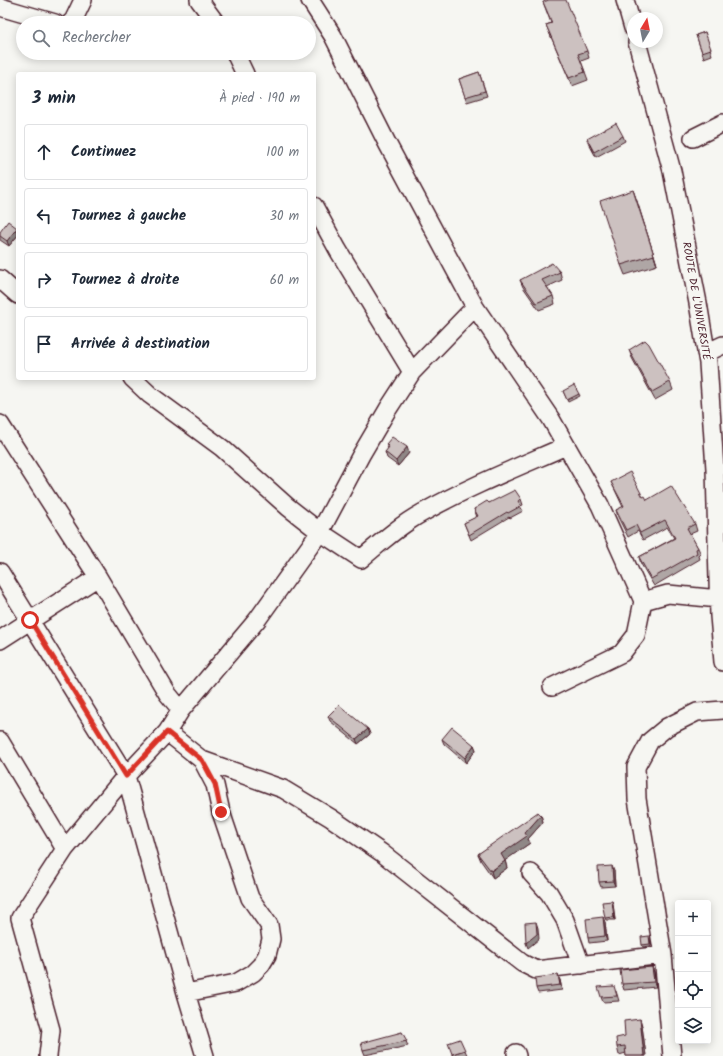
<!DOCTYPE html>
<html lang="fr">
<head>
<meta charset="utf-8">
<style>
  :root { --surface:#fff; --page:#f2f2f3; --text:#1f2937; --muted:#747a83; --line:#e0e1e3 }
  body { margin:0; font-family:Kalam,sans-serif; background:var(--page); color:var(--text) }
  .controls { position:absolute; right:12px; bottom:12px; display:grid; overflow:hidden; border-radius:4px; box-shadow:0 2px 10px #0003 }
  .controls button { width:36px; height:36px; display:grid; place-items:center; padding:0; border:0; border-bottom:1px solid var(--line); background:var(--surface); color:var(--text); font:20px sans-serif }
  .compass { position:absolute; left:627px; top:12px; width:36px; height:36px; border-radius:50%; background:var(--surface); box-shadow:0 2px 10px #0003; rotate:10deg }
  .stop { position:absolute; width:12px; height:12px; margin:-9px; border:3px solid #d93025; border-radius:50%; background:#fff }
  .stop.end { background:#d93025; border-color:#fff; box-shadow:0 1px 4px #0008 }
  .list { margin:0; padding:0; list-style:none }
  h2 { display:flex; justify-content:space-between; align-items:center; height:52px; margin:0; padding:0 16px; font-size:17px }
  h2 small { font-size:13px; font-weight:400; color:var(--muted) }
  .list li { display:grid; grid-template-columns:26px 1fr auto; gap:12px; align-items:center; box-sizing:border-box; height:56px; margin:0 8px 8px; padding:0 8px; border:1px solid var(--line); border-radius:4px }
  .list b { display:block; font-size:15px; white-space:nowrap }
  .list em { font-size:13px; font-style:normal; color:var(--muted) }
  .icon { flex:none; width:22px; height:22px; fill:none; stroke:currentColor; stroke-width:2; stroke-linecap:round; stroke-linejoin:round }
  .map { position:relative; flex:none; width:723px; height:1056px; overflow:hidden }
  .search { position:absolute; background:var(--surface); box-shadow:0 2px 10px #0003; left:16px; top:16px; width:300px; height:44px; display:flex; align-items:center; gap:10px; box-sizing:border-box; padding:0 14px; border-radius:22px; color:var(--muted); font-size:15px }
  .panel { position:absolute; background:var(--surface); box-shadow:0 2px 10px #0003; left:16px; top:72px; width:300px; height:308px; border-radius:4px }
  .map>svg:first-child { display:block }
</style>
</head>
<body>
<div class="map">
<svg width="723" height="1056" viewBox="0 0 723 1056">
  <rect width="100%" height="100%" fill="#f6f6f2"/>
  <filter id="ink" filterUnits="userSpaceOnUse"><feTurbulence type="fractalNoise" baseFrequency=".025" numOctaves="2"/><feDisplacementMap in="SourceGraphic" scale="8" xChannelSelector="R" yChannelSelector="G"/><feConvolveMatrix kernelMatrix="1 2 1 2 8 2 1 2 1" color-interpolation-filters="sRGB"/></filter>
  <g filter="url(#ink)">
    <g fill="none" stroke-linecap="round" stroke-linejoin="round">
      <defs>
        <path id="minor" d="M199,0L216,23
          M310,0L333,36L387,143L475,307L551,419L600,505L643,601L636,635L622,653L552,687
          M625,0L633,28
          M0,7L55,23
          M70,23L73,21L83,0
          M637,42L672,171L698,303L708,363L715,469L719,616L723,662
          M235,53L245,74
          M693,138L723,123
          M314,206L338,250L412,372
          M0,279L18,295
          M706,353L723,345
          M132,378L150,395L222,448L288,507L320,532L361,559C380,543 400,525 422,513C468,487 518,467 566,446
          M0,424L98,577L167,693L181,710
          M0,572L126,776L186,993L205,1056
          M643,601L668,594L719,599
          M0,640L98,577
          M167,732L202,760L283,789L331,818L382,853L522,963L536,970L663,955
          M0,741L65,849
          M531,873L549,893L565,920L581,965
          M186,993L236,983L253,973L261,965L267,955L271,939L269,925L250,898L221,812L215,785L202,760
          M516,1053L517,1056
          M48,1056L51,1030L20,918L65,849L124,778L167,732L181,710L257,620L320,532L361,455L388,409L412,372L475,307
          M672,1056L663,955L637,799L636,767L650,741L667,727L697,712L723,710"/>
      </defs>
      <use href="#minor" stroke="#4a1f2b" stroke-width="20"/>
      <use href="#minor" stroke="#f6f6f2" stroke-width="17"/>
    </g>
    <path fill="#afa6a5" stroke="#4a1f2b" d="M543,2L587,51L589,58L581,61L588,80L572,86L546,25L551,23Z
      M705,32L712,55L704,58L696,35Z
      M479,72L487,96L467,102L459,79Z
      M623,136L625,141L596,157L589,144L587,139Z
      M633,190L657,265L625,275L621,265Z
      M18,231V235L9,246L0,240V232Z
      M560,272L562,280L547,287L553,296L555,304L539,310L523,287L520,280Z
      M629,350L670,382L673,390L655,400L632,358Z
      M563,391L579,394L580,396L568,402Z
      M386,444L409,453L398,466L387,458L385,452L388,449Z
      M611,482L643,497L647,500L695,524L697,531L690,534L698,548L701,554L699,556L700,559L654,586L641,564L639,557L674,538L667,527L643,540L638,531L628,537L618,517L616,510L623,507L614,488Z
      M521,499L523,505L520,506L523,511L510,518L509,517L471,540L464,523L477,517L474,509L489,503Z
      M328,716L368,729L370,734L358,744L330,721Z
      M442,739L474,745L476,750L466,763L444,744Z
      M541,815L543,822L528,839L530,843L505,860L507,868L493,878L481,861L478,854Z
      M614,871L615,886L601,887L599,882Z
      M612,901L613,904L615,920H606L605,918Z
      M605,922L607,941L589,943L588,938Z
      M650,938L651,946L643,947L642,945Z
      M652,967L654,972L656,987L624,990L622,984Z
      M560,980L562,990L538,993L536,988Z
      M616,991L619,1001L603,1002L601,997Z
      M640,1019L642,1026L646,1056H626V1053L619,1055L617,1047L625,1036Z
      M402,1032L408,1046L365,1055L363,1050Z
      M465,1050L467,1055L464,1056H452V1054Z"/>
    <path fill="#8f8786" stroke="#4a1f2b" d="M633,190L637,201L657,265L654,255Z
      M17,228L18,231V235L9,246L7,241Z
      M407,447L409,453L398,466L396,461Z
      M368,729L370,734L358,744L356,739Z
      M474,745L476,750L466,763L465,758Z
      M541,815L543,822L528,839L530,843L503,862L501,854L525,833Z
      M505,861L507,868L493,878L491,871Z
      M612,866L614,871L615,886L613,881Z
      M612,901L613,904L615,920L614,917Z
      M603,917L605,922L607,941L605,936Z
      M536,922L538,928L539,939L528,948L526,943Z
      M652,967L654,972L656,987L654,982Z
      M558,975L560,980L562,990L560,985Z
      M640,1019L642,1026L646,1056H644Z"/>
    <path fill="#ccc1c0" stroke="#4a1f2b" d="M549,0H566L587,51L578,54L585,72L569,78L546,25L552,23L543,2Z
      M705,32L711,49L702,52L696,35Z
      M479,72L485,91L465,97L459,79Z
      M616,123L623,136L594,152L587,139Z
      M633,190L654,255L621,265L600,201Z
      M8,221L17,228L7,241L0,236V232Z
      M552,263L560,272L542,280L553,296L536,303L520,280Z
      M645,340L649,344L670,382L652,392L629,350Z
      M574,385L579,394L567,400L563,391Z
      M392,437L407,447L396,461L385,452L389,447L386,444Z
      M630,472L643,497L645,496L647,500L671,486L695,524L687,528L698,548L696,549L697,553L651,579L639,557L675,538L665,520L640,533L636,525L626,530L616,510L624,506L611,482Z
      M515,490L521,499L518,501L521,506L508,513L507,512L469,535L464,523L478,516L474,509L487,501L489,503Z
      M339,705L368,729L356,739L328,716Z
      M452,727L474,745L465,758L442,739Z
      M538,812L541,815L525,833L527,836L501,854L505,861L491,871L478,854Z
      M612,866L613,881L599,882L598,867Z
      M612,901L614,917L605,918L602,902Z
      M603,917L605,936L588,938L586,919Z
      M536,922L537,934L526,943L525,923Z
      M649,936L650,944L642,945L641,937Z
      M652,967L654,982L622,984L620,970Z
      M558,975L560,985L536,988L535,978Z
      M614,986L617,996L601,997L598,987Z
      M640,1019L644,1056H626L625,1046L617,1047L616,1038L625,1036L624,1021Z
      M402,1032L407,1041L363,1050L361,1043Z
      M460,1039L465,1050L452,1054L448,1043Z"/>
  </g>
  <g fill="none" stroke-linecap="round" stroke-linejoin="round" filter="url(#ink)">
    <path stroke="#d93025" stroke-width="5" d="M30,620L126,776L167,732L202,760L215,784L221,812"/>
  </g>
  <g text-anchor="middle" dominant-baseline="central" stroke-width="4" stroke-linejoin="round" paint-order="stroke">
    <g font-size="11" fill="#4a1f2b" stroke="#f6f6f2">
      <text transform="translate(696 301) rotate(80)">ROUTE DE L'UNIVERSITÉ</text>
    </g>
  </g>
</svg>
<div class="controls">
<button>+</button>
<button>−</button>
<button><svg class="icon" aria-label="locate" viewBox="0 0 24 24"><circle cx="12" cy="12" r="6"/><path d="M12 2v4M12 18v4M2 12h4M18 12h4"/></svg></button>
<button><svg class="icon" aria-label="layers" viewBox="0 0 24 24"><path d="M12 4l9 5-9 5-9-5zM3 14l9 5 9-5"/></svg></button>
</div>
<svg class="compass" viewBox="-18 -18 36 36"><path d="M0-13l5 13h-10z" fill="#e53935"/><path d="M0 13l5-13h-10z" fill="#747a83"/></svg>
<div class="stop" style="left:30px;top:620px"></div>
<div class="stop end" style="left:221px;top:812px"></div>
<div class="search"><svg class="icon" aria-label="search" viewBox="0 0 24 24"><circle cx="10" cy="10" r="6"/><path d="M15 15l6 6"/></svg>Rechercher</div>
<section class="panel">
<h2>3 min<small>À pied · 190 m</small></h2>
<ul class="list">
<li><svg class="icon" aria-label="ahead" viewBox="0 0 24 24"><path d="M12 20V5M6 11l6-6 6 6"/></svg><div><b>Continuez</b></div><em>100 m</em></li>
<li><svg class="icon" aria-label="left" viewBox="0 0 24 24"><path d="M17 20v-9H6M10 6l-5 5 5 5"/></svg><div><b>Tournez à gauche</b></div><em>30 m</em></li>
<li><svg class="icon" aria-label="right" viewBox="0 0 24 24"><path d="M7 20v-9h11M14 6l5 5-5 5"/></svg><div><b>Tournez à droite</b></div><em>60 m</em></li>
<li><svg class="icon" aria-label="arrive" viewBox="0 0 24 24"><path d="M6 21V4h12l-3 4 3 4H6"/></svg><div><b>Arrivée à destination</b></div></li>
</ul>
</section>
</div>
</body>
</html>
